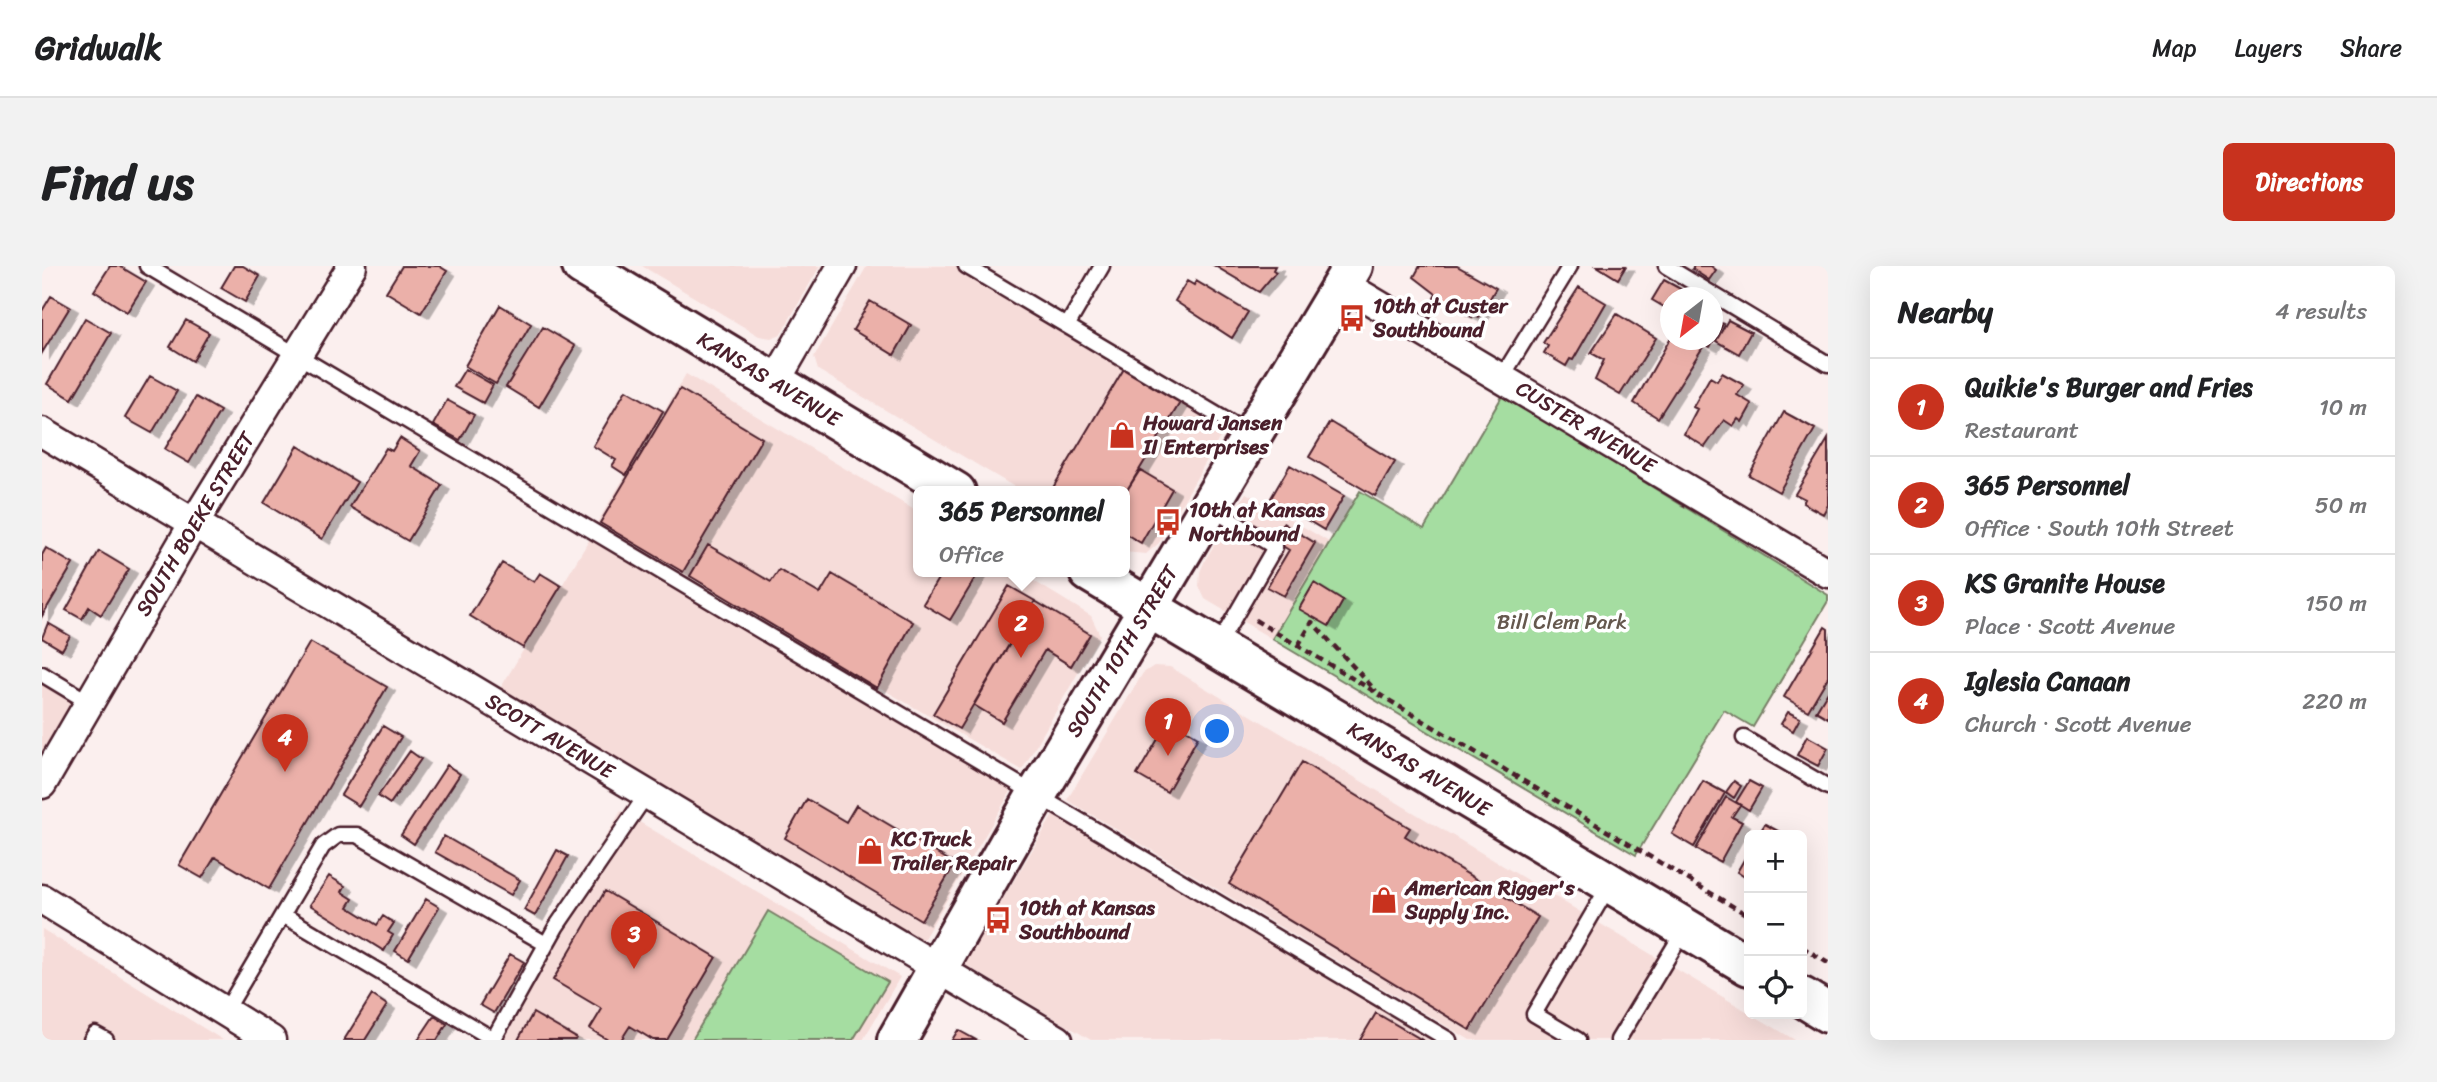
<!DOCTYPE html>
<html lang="en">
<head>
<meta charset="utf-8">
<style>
  :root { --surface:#fff; --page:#f2f2f2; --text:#202124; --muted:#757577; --line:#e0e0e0; --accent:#c8321e }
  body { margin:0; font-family:Sriracha,sans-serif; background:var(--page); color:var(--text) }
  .controls { position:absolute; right:21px; bottom:21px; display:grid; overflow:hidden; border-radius:10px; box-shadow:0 7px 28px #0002 }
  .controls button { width:63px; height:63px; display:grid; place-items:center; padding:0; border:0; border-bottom:2px solid var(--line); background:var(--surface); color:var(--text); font:35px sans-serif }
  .compass { position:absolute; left:1618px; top:21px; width:63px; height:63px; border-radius:50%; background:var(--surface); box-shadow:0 7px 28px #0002; rotate:211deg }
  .you { position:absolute; left:1176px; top:466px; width:24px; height:24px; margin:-18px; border:5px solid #fff; border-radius:50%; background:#1a73e8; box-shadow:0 0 0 10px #1a73e833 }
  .badge { display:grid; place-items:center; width:46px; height:46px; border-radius:50%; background:var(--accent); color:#fff; font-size:23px; font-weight:700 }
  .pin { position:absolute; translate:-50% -58px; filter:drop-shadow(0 2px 4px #0008) }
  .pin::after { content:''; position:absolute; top:37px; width:24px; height:21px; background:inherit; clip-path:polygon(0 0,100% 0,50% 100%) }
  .popup { position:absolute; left:871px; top:220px; width:217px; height:91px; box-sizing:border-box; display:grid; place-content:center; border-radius:10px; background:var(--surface); filter:drop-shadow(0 2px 5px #0005); font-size:23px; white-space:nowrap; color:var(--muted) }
  .popup b { font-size:26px; color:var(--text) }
  .popup::after { content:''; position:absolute; left:50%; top:100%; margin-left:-14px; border:14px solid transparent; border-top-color:var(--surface) }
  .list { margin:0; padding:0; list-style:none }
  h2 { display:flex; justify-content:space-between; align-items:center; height:91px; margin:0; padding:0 28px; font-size:30px }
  h2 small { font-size:23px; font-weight:400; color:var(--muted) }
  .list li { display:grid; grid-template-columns:46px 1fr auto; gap:21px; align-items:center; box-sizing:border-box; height:98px; padding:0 28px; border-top:2px solid var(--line) }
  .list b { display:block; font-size:26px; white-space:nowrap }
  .list p { margin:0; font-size:23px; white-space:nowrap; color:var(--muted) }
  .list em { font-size:23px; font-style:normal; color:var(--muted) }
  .icon { flex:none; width:38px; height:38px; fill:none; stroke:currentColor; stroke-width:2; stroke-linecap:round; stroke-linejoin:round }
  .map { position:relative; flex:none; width:1786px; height:774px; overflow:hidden; border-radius:10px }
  header { display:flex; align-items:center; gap:42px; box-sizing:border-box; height:98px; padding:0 35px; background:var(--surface); border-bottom:2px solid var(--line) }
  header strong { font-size:33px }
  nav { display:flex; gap:38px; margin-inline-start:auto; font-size:24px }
  .intro { display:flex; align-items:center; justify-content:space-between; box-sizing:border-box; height:168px; padding:0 42px }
  h1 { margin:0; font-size:49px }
  .button { padding:18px 32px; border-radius:10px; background:var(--accent); color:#fff; font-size:24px; font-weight:700 }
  main { display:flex; gap:42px; padding:0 42px }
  aside { flex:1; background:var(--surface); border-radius:10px; box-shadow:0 7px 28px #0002 }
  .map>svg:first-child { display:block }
</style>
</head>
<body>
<header>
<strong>Gridwalk</strong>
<nav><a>Map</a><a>Layers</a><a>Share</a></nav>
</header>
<div class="intro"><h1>Find us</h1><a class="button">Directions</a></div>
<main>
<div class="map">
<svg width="1786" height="774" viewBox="0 0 1786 774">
  <defs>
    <filter id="shadow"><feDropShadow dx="8" dy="4.5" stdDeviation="0" flood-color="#0004"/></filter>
  </defs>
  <rect width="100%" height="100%" fill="#fbefee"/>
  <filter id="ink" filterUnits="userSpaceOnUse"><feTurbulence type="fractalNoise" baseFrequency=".0143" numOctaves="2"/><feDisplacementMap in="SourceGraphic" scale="14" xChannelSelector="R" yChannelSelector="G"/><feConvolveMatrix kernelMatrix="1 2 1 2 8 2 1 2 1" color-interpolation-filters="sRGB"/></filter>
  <g filter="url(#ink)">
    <path fill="#f6dcd9" d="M600,0H778L739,68L729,72L717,70Z
      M825,0H914L1184,161L1117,277L1104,288L1082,286V226H981L776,104L772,91Z
      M644,108L876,246V306H977L1049,350L1058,369L980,504L555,257Z
      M1204,227L1287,276L1230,373L1163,333L1157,320L1158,306L1163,294Z
      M549,271L971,522L881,674L458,423Z
      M1112,400L1128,401L1753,774H1428L1025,534L1101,407Z
      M0,417L37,439L0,498Z
      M579,545L858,711L821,774H442Z
      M1013,546L1393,774H1049L922,698Z
      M0,663L181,774H0Z"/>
    <path fill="#a5dda1" stroke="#787e66" stroke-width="2" d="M1461,129L1786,329V335L1711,461L1682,444L1594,589L1230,373L1318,225L1382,263Z
      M726,645L846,716L811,774H650Z"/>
    <path fill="#ebb0a9" stroke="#4a1f2b" stroke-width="2" filter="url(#shadow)" d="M68,0H77L104,16L85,46L52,25Z
      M192,0H201L218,10L203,36L179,22Z
      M360,0H397L405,5L379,47L344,26Z
      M1173,0H1233L1231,4L1234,6L1217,26Z
      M1378,0H1415L1454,22L1437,51L1431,48L1430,51L1392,32L1394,28L1372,11Z
      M1555,0H1584L1576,13Z
      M1652,0H1669L1674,4L1667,14L1650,3Z
      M1622,14L1644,26L1641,32H1629V45L1610,34Z
      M1145,15L1152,19L1154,15L1206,46L1190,72L1133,35Z
      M1537,21L1564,37L1531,94L1528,93L1524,100L1502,87L1506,80L1501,77Z
      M9,30L28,41L0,87V45Z
      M828,35L869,59L852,89L811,64Z
      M458,39L489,58L454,118L423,100Z
      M1575,48L1614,72L1578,129L1553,114L1562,94L1549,87Z
      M43,52L69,67L30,133L5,118Z
      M1671,53L1681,58L1668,81L1655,74H1671Z
      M144,54L167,67L151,95L128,81Z
      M1686,54L1709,66L1697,88L1674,75Z
      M501,61L533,80L497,141L464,121Z
      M1629,71L1649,74L1661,81L1616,152L1592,137Z
      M1083,101L1139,135L1082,229V226L1009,225Z
      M423,103L451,119L441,137L412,121Z
      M1680,107L1702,119L1695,129L1710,138L1700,156L1696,153L1691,160L1682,154L1663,181L1642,168L1655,143L1651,141L1668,111L1675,115Z
      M108,110L135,125L110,167L83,152Z
      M638,123L720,172L641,306L558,257Z
      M584,124L621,145L584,209L570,200L574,194L551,180Z
      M154,131L178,145L147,197L123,183Z
      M405,134L432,149L418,174L391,159Z
      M1742,146L1773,163L1737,226L1707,209Z
      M1288,156L1353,196L1333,230L1267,191Z
      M358,172L378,185L369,200L400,219L366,275L308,241L344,182L350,185Z
      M1786,173V239L1781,248L1761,237L1763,233L1753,228Z
      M256,180L315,216L280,273L222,237Z
      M1248,199L1302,230L1282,264L1229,232Z
      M1098,204L1130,223L1099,277L1082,267V229Z
      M1241,257L1273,277L1242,330L1225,321L1247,284L1231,274Z
      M666,279L729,316L737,304L778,328L790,308L871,356L835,422L648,310Z
      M4,282L31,298L0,350V289Z
      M57,285L87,303L59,349L47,341L40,353L24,344Z
      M460,297L492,316L498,307L519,320L481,382L428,350Z
      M900,306H937L908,354L881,338Z
      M1272,317L1301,335L1287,360L1257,343Z
      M967,320L993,335L917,463L891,448Z
      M993,335L1048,368L1029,400L1003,384L960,456L932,439Z
      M6,357L28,370L20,384L0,372Z
      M1783,361L1786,363V411L1766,445L1742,431Z
      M268,376L345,421L227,623L173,591L160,612L137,599Z
      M1786,425V452L1774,445Z
      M1746,446L1758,452L1751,465L1739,458Z
      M1127,454L1156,471L1125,526L1095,509Z
      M341,460L359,471L317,540L299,529Z
      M1765,470L1786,482L1776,500L1755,489Z
      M368,485L379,493L348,538L336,530Z
      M1260,496L1368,562L1363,570L1496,651L1428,764L1187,618Z
      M405,499L418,508L372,578L359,569Z
      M1661,515L1683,527L1652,581L1630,568Z
      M1692,515L1699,520L1692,532L1684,526Z
      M1707,515L1720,522L1707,544L1694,536Z
      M1684,531L1698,539L1690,551L1700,556L1678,596L1654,583Z
      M765,533L804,556L814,539L913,598L879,654L743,572Z
      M1723,558L1743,569H1716Z
      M402,570L478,614L469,629L393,586Z
      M515,584L526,590L493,650L482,644Z
      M1707,585V614L1695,606Z
      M287,610L303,620L300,626L311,633L306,641L335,659L341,650L352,657L346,666L351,669L342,685L268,639Z
      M563,625L674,691L625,774H611L588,760L579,774H566L548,763L560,743L511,714Z
      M384,633L397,641L366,693L353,685Z
      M468,688L482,696L452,747L438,739Z
      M330,729L345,739L323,774H302Z
      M491,747L534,772L533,774H476Z
      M1334,747L1380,774H1318Z
      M392,750L405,758L395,774H376Z
      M916,764L934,774H910Z"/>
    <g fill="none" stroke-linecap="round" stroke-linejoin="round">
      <defs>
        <path id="lane" d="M105,0L1407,774
          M924,0L1209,169
          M1624,0L1786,98
          M1025,60L1060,0
          M1460,111L1528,0
          M1167,241L1233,281L1175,381
          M0,408L48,437
          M1702,472L1786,521
          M241,649L451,773
          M183,746L281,580L296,569H315L504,678
          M49,774L53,768L64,774
          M451,774L514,661L605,528
          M1536,774L1492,748L1568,618
          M1576,774L1643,663"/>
        <path id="street" d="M1301,18L1786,307
          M733,116L800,0
          M0,166L1016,774
          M0,518L152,257L310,0
          M0,633L229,774"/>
        <path id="secondary" d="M540,0L914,226
          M1047,306L1707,700
          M1760,731L1786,747
          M855,774L995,528L1311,0"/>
      </defs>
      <use href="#lane" stroke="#4a1f2b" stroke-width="19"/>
      <use href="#street" stroke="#4a1f2b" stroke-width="33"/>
      <use href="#secondary" stroke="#4a1f2b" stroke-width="44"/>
      <path stroke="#4a1f2b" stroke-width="4.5" stroke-dasharray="7 5" stroke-linecap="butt" d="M1213,354L1707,650
        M1256,380L1270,356L1334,425
        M1760,681L1786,697"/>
      <use href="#lane" stroke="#fff" stroke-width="14"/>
      <use href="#street" stroke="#fff" stroke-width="28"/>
      <use href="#secondary" stroke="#fff" stroke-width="38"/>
    </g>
  </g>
  <defs>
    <symbol id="bus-bare" viewBox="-9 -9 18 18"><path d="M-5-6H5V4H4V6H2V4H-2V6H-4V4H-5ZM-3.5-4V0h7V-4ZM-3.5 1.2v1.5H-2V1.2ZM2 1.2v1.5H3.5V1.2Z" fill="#c8321e" stroke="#fff" stroke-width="2.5" paint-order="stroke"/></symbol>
    <symbol id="shop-bare" viewBox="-9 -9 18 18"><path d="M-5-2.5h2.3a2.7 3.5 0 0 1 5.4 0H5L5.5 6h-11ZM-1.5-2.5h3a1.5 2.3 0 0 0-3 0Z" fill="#c8321e" stroke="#fff" stroke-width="2.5" paint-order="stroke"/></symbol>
  </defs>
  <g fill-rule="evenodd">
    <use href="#bus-bare" x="1291" y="33" width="38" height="38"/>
    <use href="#shop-bare" x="1061" y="150" width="38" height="38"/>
    <use href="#bus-bare" x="1107" y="237" width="38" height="38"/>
    <use href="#shop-bare" x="809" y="566" width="38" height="38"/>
    <use href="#shop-bare" x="1323" y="615" width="38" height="38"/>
    <use href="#bus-bare" x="937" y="635" width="38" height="38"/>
  </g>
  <g text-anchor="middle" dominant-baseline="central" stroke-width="7" stroke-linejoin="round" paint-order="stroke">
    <g font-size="21" font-weight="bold" fill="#4a1f2b" stroke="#fff" text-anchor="start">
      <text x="1331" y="40">10th at Custer<tspan x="1331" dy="24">Southbound</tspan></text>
      <text x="1101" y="157">Howard Jansen<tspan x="1101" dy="24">II Enterprises</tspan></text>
      <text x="1147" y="244">10th at Kansas<tspan x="1147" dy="24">Northbound</tspan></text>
      <text x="849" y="573">KC Truck<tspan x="849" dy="24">Trailer Repair</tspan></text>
      <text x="1363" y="622">American Rigger's<tspan x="1363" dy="24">Supply Inc.</tspan></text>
      <text x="977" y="642">10th at Kansas<tspan x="977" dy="24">Southbound</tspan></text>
    </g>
    <g font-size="21" fill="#4a1f2b" stroke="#fff">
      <text transform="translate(727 113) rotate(31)">KANSAS AVENUE</text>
      <text transform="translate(1544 161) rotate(31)">CUSTER AVENUE</text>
      <text transform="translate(153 258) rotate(-59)">SOUTH BOEKE STREET</text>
      <text transform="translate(1080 385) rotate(-59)">SOUTH 10TH STREET</text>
      <text transform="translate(508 470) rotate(31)">SCOTT AVENUE</text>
      <text transform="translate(1377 503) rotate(31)">KANSAS AVENUE</text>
    </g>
    <g font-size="21" fill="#65584e" stroke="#fff">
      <text x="1520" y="356">Bill Clem Park</text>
    </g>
  </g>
</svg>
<div class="controls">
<button>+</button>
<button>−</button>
<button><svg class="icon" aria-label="locate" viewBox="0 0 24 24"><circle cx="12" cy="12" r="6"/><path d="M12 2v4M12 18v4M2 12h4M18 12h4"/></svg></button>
</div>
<svg class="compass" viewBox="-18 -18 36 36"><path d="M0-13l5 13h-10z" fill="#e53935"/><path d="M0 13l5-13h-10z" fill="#757577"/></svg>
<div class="you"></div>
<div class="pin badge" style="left:1126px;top:490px">1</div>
<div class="pin badge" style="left:979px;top:392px">2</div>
<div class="popup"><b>365 Personnel</b>Office</div>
<div class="pin badge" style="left:592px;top:703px">3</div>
<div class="pin badge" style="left:243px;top:506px">4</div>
</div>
<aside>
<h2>Nearby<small>4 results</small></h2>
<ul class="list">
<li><span class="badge">1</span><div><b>Quikie's Burger and Fries</b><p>Restaurant</p></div><em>10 m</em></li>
<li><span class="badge">2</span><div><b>365 Personnel</b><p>Office · South 10th Street</p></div><em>50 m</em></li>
<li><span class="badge">3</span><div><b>KS Granite House</b><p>Place · Scott Avenue</p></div><em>150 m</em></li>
<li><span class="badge">4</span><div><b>Iglesia Canaan</b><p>Church · Scott Avenue</p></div><em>220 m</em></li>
</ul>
</aside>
</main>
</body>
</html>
